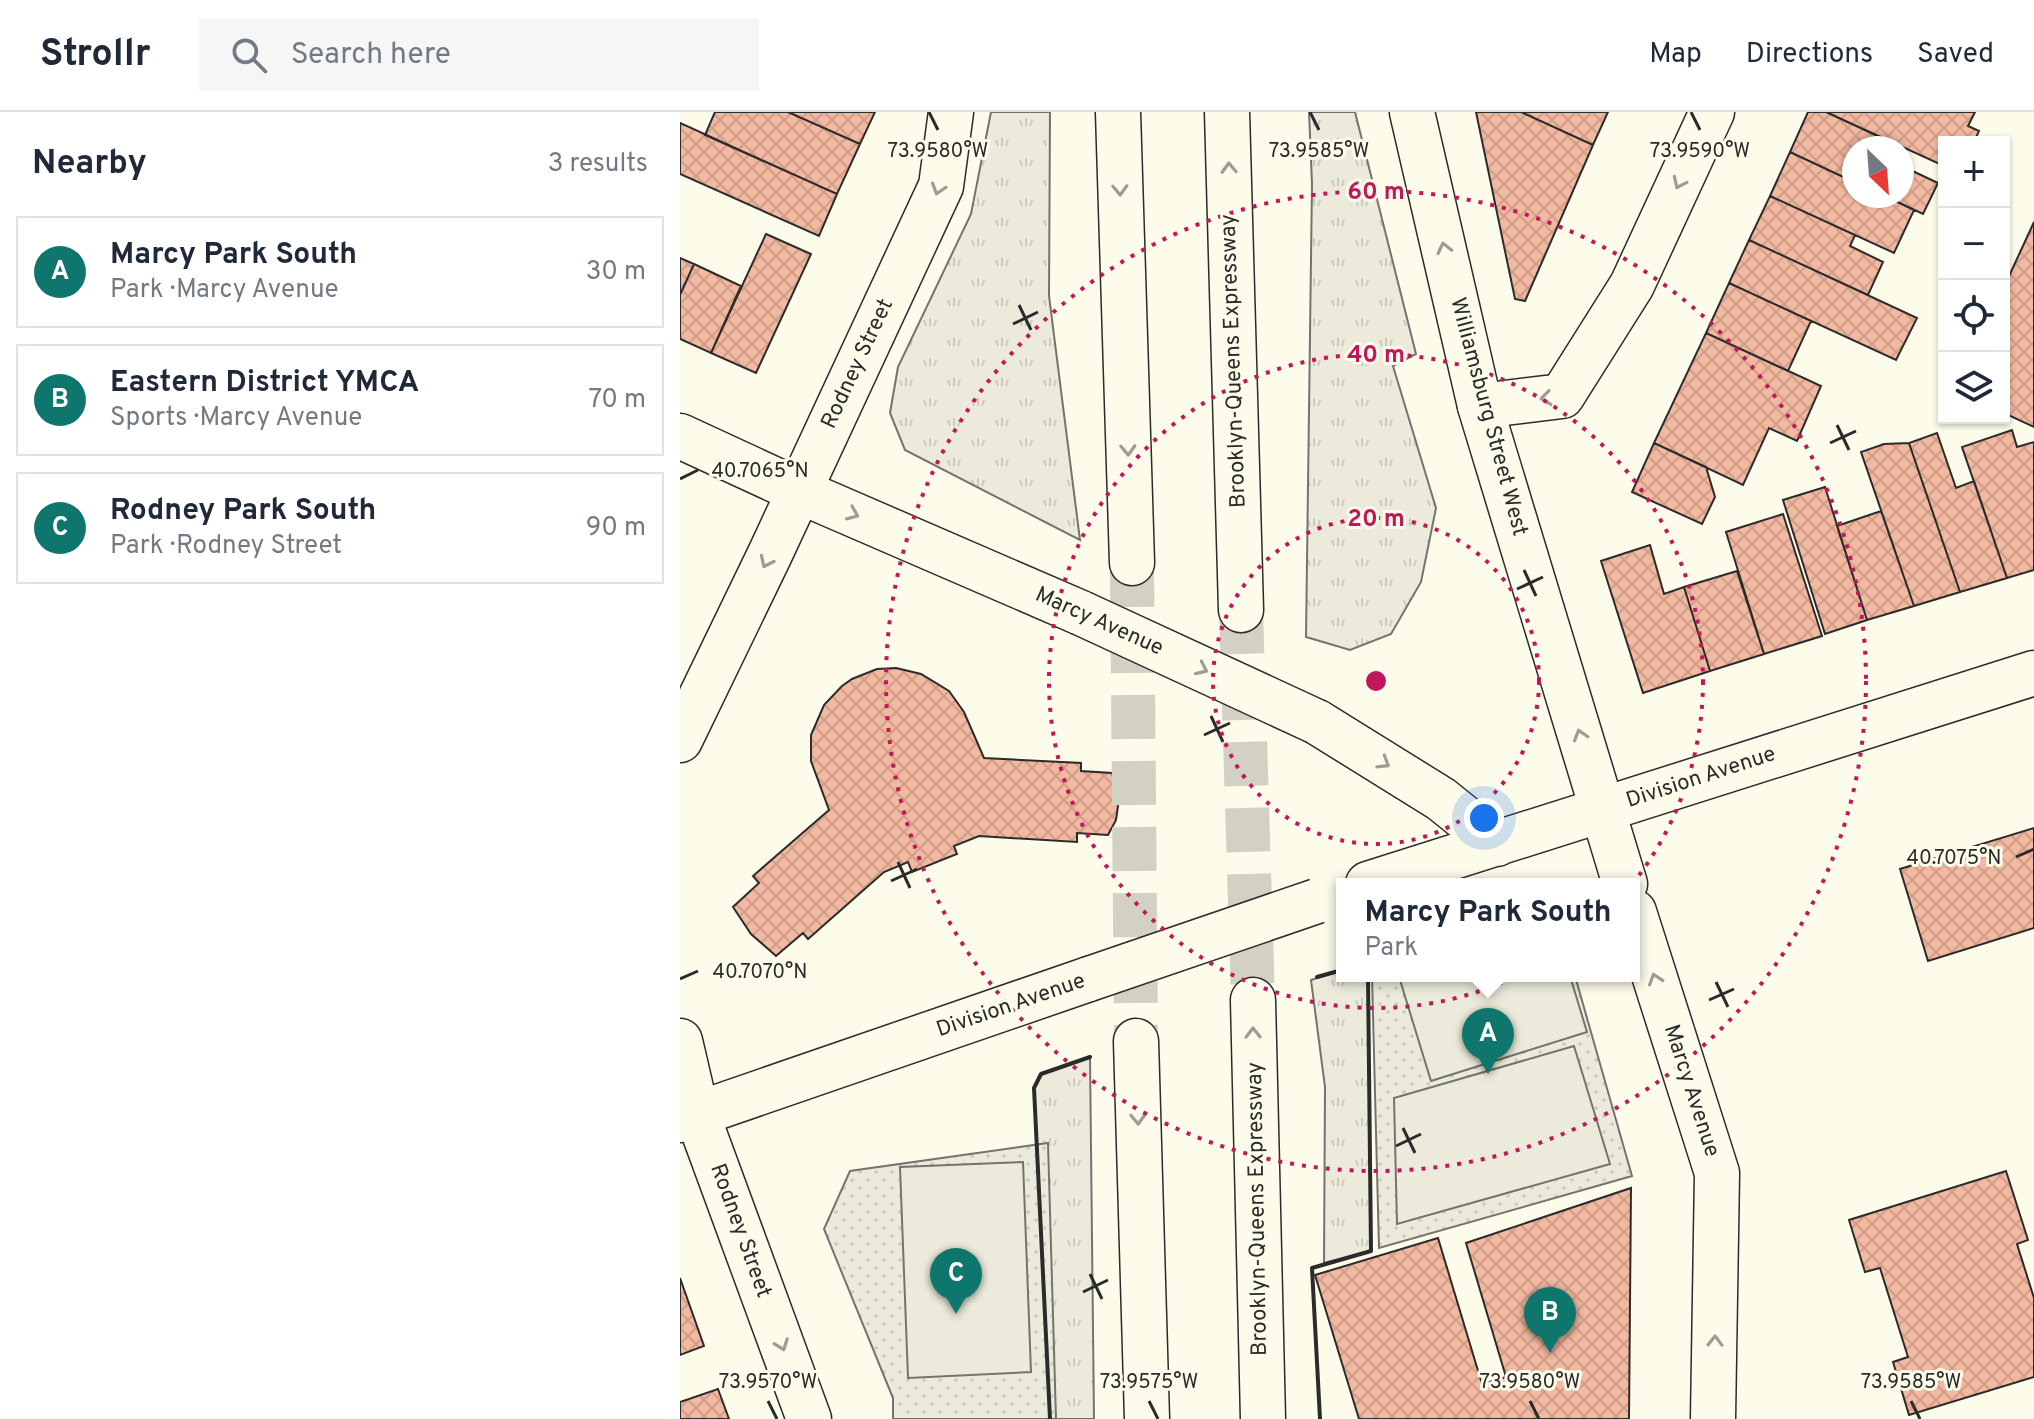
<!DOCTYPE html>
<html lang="en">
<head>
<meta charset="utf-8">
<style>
  :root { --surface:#fff; --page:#f6f6f7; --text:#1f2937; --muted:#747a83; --line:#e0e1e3; --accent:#0f766e }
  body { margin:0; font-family:Overpass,sans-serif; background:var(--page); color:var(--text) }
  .controls { position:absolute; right:24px; top:24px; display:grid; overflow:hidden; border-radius:0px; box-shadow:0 2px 6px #0004 }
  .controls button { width:72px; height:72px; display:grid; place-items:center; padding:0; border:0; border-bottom:2px solid var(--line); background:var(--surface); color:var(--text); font:40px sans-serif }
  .compass { position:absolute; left:1162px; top:24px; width:72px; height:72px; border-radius:50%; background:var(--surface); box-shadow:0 2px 6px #0004; rotate:155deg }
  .you { position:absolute; left:804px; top:706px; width:28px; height:28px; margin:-20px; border:6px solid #fff; border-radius:50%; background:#1a73e8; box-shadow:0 0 0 12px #1a73e833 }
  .badge { display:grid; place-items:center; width:52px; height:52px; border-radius:50%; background:var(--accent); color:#fff; font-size:26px; font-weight:700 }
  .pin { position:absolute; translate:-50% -66px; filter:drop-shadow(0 2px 4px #0008) }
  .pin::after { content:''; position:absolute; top:42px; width:28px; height:24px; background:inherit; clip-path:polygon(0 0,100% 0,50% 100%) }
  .popup { position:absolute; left:656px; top:766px; width:304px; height:104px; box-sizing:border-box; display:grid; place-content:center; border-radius:0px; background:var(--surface); filter:drop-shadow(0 2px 6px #0005); font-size:26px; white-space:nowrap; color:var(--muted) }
  .popup b { font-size:30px; color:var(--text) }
  .popup::after { content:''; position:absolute; left:50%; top:100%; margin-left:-16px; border:16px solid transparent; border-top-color:var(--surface) }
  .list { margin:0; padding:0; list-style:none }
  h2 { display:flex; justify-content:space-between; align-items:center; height:104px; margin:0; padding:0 32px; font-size:34px }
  h2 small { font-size:26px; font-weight:400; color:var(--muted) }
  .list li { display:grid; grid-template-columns:52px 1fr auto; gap:24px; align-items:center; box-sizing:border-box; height:112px; margin:0 16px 16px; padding:0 16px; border:2px solid var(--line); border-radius:0px }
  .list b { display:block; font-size:30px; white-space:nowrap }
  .list p { margin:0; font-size:26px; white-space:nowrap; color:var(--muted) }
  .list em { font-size:26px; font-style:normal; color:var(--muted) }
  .icon { flex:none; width:44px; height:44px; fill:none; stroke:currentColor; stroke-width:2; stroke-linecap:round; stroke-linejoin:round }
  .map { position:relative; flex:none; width:1354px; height:1307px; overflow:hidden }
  header { display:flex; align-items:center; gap:48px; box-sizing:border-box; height:112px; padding:0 40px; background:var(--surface); border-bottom:2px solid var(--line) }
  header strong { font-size:38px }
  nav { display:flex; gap:44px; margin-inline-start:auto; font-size:28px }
  .search { width:560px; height:72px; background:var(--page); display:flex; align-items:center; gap:20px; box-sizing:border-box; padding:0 28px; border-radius:0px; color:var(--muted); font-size:30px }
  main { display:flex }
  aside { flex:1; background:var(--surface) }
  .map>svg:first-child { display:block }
</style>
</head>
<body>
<header>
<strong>Strollr</strong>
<div class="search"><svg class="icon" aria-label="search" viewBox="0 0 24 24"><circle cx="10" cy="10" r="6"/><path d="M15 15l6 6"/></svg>Search here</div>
<nav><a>Map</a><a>Directions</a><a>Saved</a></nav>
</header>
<main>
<aside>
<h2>Nearby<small>3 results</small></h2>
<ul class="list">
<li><span class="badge">A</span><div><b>Marcy Park South</b><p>Park · Marcy Avenue</p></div><em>30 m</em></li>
<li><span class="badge">B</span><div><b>Eastern District YMCA</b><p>Sports · Marcy Avenue</p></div><em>70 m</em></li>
<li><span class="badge">C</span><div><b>Rodney Park South</b><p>Park · Rodney Street</p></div><em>90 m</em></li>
</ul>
</aside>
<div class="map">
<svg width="1354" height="1307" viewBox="0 0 1354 1307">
  <defs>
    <pattern id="grass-tufts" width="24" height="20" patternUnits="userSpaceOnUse" patternTransform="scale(2)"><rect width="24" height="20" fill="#ecebdb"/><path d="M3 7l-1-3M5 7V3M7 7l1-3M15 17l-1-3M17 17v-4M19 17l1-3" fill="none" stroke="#cbcabc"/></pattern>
    <pattern id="park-dots" width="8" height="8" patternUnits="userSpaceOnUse" patternTransform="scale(2)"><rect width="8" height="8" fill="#ecebdb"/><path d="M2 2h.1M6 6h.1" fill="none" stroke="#cbcabc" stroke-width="1.8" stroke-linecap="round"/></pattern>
    <pattern id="building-cross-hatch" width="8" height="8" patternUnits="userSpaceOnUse" patternTransform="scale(2)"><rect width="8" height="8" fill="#f2b8a0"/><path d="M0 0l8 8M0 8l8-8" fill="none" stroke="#d09e8a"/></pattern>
  </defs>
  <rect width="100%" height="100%" fill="#fdfbea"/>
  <path fill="url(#grass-tufts)" stroke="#74746e" stroke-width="2" d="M311,0H370L369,184L400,428L225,338L210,301L218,255L291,102Z
    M629,0H675L736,242L713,254L756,396L741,470L711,522L670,538L626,525L632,72Z
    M662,858V864H688L691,1139L644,1151L645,975L631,868Z
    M410,945L414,1307H370L354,976L361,962Z"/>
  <path fill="url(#park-dots)" stroke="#74746e" stroke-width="2" d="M692,864H895L952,1064L699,1136Z
    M368,1031L376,1307H213V1286L144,1117L170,1059Z"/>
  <path fill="#ecebdb" stroke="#74746e" stroke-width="2" d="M733,864H890L907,920L751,969L720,868Z
    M894,934L930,1052L717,1112L714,986Z
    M343,1050L351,1260L228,1266L220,1055Z"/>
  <path fill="url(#building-cross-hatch)" stroke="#2b2b2b" stroke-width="2" d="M35,0H108L180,32L157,82L25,23Z
    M108,0H195L180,32Z
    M796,0H841L913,33L845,189L835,187Z
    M841,0H928L913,33Z
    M1128,0H1146L1215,32L1213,36H1174V70L1110,40Z
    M1146,0H1295L1288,14L1299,19L1294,30H1264V54Z
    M0,11L157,82L139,124L0,62Z
    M1110,40L1174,70V84H1205L1234,98L1214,141L1090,84Z
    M1222,54L1258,71L1243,102L1205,84H1222Z
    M1090,84L1175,123L1170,134L1203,150L1188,183L1069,128Z
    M1354,110V315L1324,301V175Z
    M86,122L131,142L76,261L31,241Z
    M1069,128L1237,206L1216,248L1049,171Z
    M0,146L14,152L0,183Z
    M14,152L61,174L31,241L0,227V183Z
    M1049,171L1131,209L1108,259L1026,221Z
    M1026,221L1141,274L1117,329L1089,316L1063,373L974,331Z
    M1332,318L1337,335L1354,330V458L1327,466L1282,335Z
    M1257,321L1276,376L1294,369L1327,466L1280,480L1229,331Z
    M974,331L1026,355L1035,385L1022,412L952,380Z
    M1229,331L1280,480L1234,494L1181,340L1204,332Z
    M1145,375L1187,508L1145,522L1103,388Z
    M1201,399L1234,494L1187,508L1157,414Z
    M1103,402L1142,524L1084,542L1046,420Z
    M970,433L984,482L1004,475L1030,559L963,581L921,449Z
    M1057,459L1084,542L1030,559L1004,475Z
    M216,556L241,562L269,579L284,600L304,646L401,651V659L432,661L439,687L436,708L428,723L397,721V730L299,724L274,734L277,742L232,760L228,750L204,760L128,827L123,821L96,844L71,822L53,795L79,771L73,764L149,698L131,649V623L144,593L162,574L172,567L197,557Z
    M1354,716V816L1248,849L1220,757Z
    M1326,1059L1348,1128L1337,1132L1354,1186V1265L1229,1303L1213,1250L1228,1245L1200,1156L1185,1160L1169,1108Z
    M951,1076L949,1307H679L635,1163L758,1126L802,1272L826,1265L786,1131Z
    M0,1166L24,1234L0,1243Z
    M38,1277L49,1307H0V1290Z"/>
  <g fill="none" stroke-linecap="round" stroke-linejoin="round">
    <path stroke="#d3d1c4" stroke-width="44" stroke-dasharray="44 22" stroke-linecap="butt" d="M452,451L456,929
      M561,498L573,888"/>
    <defs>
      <path id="minor" d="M800,294L882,284L952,173L1032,0
        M0,324L119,379L401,501
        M637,610L761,687L817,732
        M688,772L1354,561
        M0,1008L409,867"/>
      <path id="major" d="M732,0L800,294L945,772
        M0,628L90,442L261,74L271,0
        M954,800L1037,1061L1033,1307
        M0,929L17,1002L129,1307"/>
      <path id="highway" d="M438,0L452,451
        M547,0L561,498
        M573,888L583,1307
        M456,929L467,1307"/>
    </defs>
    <use href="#minor" stroke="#2b2b2b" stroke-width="47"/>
    <use href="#major" stroke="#2b2b2b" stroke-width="47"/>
    <use href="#highway" stroke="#2b2b2b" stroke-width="47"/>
    <use href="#minor" stroke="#fdfbea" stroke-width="44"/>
    <use href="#major" stroke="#fdfbea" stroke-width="44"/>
    <use href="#highway" stroke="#fdfbea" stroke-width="44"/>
    <defs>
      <path id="minor-bridge" d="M401,501L637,610
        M409,867L637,789"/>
    </defs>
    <use href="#minor-bridge" stroke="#2b2b2b" stroke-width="47" stroke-linecap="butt"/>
    <use href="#minor-bridge" stroke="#fdfbea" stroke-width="44"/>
    <path stroke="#2b2b2b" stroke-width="4" d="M637,865L662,858
      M370,1307L354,976L361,962L410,945
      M640,1307L632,1156L691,1139L688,864"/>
  </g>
  <defs><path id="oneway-chevron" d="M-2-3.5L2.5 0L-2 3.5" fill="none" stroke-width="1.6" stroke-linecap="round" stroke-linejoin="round" transform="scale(2)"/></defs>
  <g stroke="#9e9d94">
    <use href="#oneway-chevron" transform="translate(549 56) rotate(-92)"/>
    <use href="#oneway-chevron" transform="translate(999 71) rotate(115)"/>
    <use href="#oneway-chevron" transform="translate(258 77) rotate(108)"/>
    <use href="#oneway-chevron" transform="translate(440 78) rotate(88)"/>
    <use href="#oneway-chevron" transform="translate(764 136) rotate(-103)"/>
    <use href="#oneway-chevron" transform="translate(866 286) rotate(173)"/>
    <use href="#oneway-chevron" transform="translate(448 338) rotate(88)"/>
    <use href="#oneway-chevron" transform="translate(173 402) rotate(23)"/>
    <use href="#oneway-chevron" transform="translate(86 450) rotate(116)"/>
    <use href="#oneway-chevron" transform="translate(522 557) rotate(25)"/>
    <use href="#oneway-chevron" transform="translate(900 623) rotate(-107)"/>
    <use href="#oneway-chevron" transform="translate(704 651) rotate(32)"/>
    <use href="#oneway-chevron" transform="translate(975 867) rotate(-108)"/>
    <use href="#oneway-chevron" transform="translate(573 921) rotate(-91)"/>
    <use href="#oneway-chevron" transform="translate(458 1007) rotate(88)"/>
    <use href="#oneway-chevron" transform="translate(1035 1229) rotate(-89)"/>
    <use href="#oneway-chevron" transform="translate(102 1233) rotate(70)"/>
  </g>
  <path fill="none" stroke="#2b2b2b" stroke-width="3" d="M249,0L258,18M630,0L639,18M1011,0L1020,18M339,193L351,218M333,212L358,200M1157,313L1169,338M1150,331L1176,319M0,367L18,358M844,458L856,484M837,477L863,465M531,604L543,630M524,623L550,611M1336,745L1354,737M218,750L230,776M211,769L237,757M0,867L18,859M1036,870L1048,895M1029,888L1054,877M723,1016L735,1041M716,1034L741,1022M410,1162L422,1187M403,1180L428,1168M88,1289L97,1307M469,1289L478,1307M850,1289L859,1307M1231,1289L1240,1307"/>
  <g fill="none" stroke="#c2185b" stroke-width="4" stroke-dasharray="4 8">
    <circle cx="696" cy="569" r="163"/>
    <circle cx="696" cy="569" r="327"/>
    <circle cx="696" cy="569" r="490"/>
  </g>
  <g text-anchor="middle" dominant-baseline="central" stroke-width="6" stroke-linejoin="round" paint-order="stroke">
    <g font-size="22" fill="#2b2b2b" stroke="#fdfbea">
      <text transform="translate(554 249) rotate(-92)">Brooklyn-Queens Expressway</text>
      <text transform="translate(178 252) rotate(-65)">Rodney Street</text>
      <text transform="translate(808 305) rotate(75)">Williamsburg Street West</text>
      <text transform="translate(419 510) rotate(24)">Marcy Avenue</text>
      <text transform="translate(1021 666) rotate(-18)">Division Avenue</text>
      <text transform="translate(331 894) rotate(-19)">Division Avenue</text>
      <text transform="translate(1011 979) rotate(72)">Marcy Avenue</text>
      <text transform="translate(578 1097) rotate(-91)">Brooklyn-Queens Expressway</text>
      <text transform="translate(60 1119) rotate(70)">Rodney Street</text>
    </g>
  </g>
  <g font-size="20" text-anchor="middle" fill="#2b2b2b" stroke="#fdfbea" stroke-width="6" stroke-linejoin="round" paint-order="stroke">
    <text x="258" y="45">73.9580°W</text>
    <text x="639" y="45">73.9585°W</text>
    <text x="1020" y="45">73.9590°W</text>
    <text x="80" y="365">40.7065°N</text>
    <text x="1274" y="752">40.7075°N</text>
    <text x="80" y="866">40.7070°N</text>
    <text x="88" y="1276">73.9570°W</text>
    <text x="469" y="1276">73.9575°W</text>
    <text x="850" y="1276">73.9580°W</text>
    <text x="1231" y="1276">73.9585°W</text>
  </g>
  <circle cx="696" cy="569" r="12" fill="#c2185b" stroke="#fdfbea" stroke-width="4"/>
  <g font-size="24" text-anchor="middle" font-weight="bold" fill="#c2185b" stroke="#fdfbea" stroke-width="6" stroke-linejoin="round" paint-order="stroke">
    <text x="696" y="87">60 m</text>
    <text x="696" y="250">40 m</text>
    <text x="696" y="414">20 m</text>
  </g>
</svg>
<div class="controls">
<button>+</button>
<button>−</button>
<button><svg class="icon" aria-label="locate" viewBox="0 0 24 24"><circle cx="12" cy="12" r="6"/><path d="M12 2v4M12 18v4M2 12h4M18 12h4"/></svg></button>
<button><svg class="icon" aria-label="layers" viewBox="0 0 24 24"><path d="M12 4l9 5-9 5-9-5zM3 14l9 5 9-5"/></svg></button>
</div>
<svg class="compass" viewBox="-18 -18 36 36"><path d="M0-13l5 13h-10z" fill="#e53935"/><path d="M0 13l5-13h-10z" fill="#747a83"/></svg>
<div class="you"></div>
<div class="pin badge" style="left:808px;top:962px">A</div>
<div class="popup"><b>Marcy Park South</b>Park</div>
<div class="pin badge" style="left:870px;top:1241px">B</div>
<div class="pin badge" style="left:276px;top:1202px">C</div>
</div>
</main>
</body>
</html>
